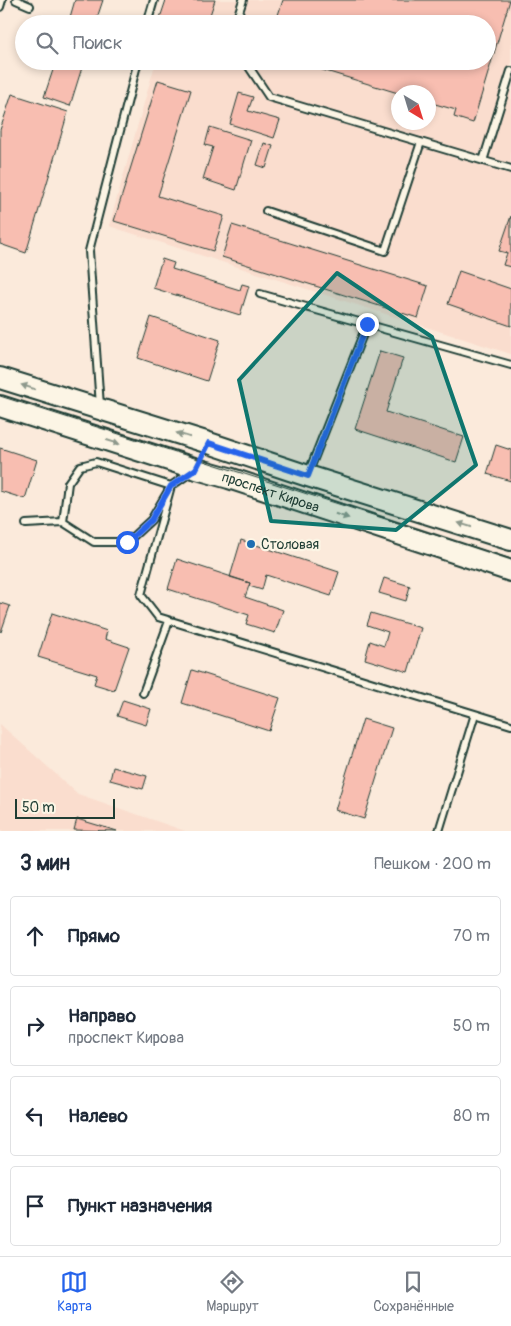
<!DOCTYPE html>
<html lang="ru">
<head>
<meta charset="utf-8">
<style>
  :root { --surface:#fff; --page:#f2f2f3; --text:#1f2937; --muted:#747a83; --line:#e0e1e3; --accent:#2563eb }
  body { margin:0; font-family:Pangolin,sans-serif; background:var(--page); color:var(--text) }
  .compass { position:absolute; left:391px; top:85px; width:45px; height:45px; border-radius:50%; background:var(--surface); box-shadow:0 2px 8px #0003; rotate:142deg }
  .scale { position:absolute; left:15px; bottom:12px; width:100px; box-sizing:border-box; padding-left:5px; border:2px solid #1f3d34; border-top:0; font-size:14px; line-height:18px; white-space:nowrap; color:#1f3d34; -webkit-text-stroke:4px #fcf5e5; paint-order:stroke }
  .stop { position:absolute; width:15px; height:15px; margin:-11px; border:4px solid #2563eb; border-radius:50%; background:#fff }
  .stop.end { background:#2563eb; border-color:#fff; box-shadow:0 1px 5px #0008 }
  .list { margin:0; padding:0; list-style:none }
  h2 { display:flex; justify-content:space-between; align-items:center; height:65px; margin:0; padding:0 20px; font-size:21px }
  h2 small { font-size:16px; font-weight:400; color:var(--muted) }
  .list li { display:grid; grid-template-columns:32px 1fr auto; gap:15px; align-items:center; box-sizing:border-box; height:80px; margin:0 10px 10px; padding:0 10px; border:1px solid var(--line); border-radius:5px }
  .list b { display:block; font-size:19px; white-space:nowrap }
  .list p { margin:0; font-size:16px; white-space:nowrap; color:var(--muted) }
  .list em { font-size:16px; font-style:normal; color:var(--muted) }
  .icon { flex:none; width:28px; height:28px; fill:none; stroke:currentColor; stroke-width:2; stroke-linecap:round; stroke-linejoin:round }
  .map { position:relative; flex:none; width:511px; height:831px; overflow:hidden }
  .search { position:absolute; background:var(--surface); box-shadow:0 2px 8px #0003; left:15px; right:15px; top:15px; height:55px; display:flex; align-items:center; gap:12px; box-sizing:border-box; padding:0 18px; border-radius:28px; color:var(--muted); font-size:19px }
  .sheet { height:425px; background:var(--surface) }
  nav { display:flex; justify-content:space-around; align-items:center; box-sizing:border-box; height:70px; border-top:1px solid var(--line); background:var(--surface); font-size:14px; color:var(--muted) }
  nav a { display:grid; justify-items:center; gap:2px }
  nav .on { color:var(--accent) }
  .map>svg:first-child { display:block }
</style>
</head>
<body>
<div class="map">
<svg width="511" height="831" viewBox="0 0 511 831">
  <rect width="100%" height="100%" fill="#fbeadb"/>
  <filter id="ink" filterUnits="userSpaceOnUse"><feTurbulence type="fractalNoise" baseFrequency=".02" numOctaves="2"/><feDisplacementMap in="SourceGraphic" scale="10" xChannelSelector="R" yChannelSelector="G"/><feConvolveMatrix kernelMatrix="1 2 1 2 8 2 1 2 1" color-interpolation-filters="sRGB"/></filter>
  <g filter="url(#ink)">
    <path fill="#faddce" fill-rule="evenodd" d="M173,0H511V354L109,226L156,61H487V24H166ZM398,92H428V122H398Z
      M0,724L78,794L185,831H0Z"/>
    <path fill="#f8beb1" stroke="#1f3d34" d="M75,0H103L95,24H68Z
      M166,0H215L207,24H168L159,21Z
      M283,0H510L473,123L454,117L456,110L428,102V92L398,93L293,61H487V24H275Z
      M56,61H84L70,106L44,97Z
      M158,80L191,90L158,196L224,216L213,251L114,221Z
      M239,93L253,97L248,111L280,120L274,138L230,124Z
      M12,94L68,112L26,253L0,244V130Z
      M210,127L251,140L236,190L203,179L213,147L205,145Z
      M264,143L273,146L266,168L257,165Z
      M511,216V267L503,265L507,253L499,251Z
      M232,225L428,286L418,318L222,257Z
      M162,259L174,263L172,269L240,290L242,284L249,286L240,315L153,288Z
      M459,271L511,289V326L448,304Z
      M151,317L220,340L207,381L138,358Z
      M380,351L403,358L386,412L464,437L456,462L355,429Z
      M496,445L511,450V481L487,474Z
      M0,448L37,460L25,499L0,491Z
      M241,540L339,572L331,596L266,575L262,590L249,586L250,583L230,577Z
      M177,559L250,583L245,597L283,610L275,633L246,624L249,615L168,589Z
      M384,578L410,586L406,601L379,593Z
      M0,603L10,606L1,632L0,631Z
      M52,613L107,631L105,639L129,647L114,690L94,684L97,675L38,657Z
      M371,613L421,628L408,672L365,659L370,641L384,646L388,632L367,625Z
      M192,670L280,698L269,731L182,703Z
      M123,700L151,709L146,725L117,716Z
      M363,719L392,728L364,819L335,810Z
      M113,767L147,776L143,789L110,780Z
      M77,819L117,831L74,830Z"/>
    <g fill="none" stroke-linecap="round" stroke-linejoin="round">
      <defs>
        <path id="service" d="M16,0L30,6
          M0,7L2,0
          M147,24L154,0
          M235,24L243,0
          M245,61L269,97L511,169
          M483,161L511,71
          M266,211L385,251L421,142
          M260,294L511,365
          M100,406L89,251L138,61
          M308,474L367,324
          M63,522L68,483L80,466L96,462L171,486L141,595L158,617L511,725
          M26,524L63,522L94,542H127L151,520L171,486L193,471
          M143,693L169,621
          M439,831L475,714"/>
        <g id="primary">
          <path d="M0,378L209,443L308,476L511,540"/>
          <path id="s1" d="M0,406L197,469L229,478L511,571"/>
        </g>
      </defs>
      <use href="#service" stroke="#1f3d34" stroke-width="10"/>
      <use href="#primary" stroke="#1f3d34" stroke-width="24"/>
      <use href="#service" stroke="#fcf5e5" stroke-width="6"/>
      <use href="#primary" stroke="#fcf5e5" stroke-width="20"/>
      <path stroke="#1f3d34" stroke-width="1" d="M0,396L511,559"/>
    </g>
    <defs><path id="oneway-solid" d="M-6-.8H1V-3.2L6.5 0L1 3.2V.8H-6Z" transform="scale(1.25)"/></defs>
    <g fill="#8e998c">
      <use href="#oneway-solid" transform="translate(28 387) rotate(-162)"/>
      <use href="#oneway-solid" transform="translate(183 435) rotate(-163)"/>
      <use href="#oneway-solid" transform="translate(113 442) rotate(18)"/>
      <use href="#oneway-solid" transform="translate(342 516) rotate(18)"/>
      <use href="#oneway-solid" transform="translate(465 525) rotate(-162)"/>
    </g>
  </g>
  <g fill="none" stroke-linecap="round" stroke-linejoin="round" filter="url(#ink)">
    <path stroke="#2563eb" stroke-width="6" d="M127,542L151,520L171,486L196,469L209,443L308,476L367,324"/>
  </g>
  <path fill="#0f766e" fill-opacity="0.2" stroke="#0f766e" stroke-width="4" stroke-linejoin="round" d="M337,273L432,337L476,465L396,530L271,521L239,380Z"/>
  <circle fill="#1f6fb2" stroke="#fcf5e5" stroke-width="2" cx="251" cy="544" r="5"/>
  <g text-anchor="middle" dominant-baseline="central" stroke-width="4.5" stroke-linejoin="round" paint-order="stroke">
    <g font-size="14" fill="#1f3d34" stroke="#fcf5e5">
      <text stroke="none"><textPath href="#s1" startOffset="284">проспект Кирова</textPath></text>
    </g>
    <g font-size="14" fill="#1f3d34" stroke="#fcf5e5" text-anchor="start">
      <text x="261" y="544">Столовая</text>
    </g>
  </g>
</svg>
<svg class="compass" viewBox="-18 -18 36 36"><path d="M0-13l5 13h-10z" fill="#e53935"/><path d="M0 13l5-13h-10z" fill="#747a83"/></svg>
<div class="scale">50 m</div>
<div class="stop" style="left:127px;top:542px"></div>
<div class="stop end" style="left:367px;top:324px"></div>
<div class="search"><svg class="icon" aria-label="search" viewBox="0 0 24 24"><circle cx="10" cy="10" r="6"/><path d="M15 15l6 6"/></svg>Поиск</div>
</div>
<section class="sheet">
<h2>3 мин<small>Пешком · 200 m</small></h2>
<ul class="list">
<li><svg class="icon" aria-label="ahead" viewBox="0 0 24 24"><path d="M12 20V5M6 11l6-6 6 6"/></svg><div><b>Прямо</b></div><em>70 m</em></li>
<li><svg class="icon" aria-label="right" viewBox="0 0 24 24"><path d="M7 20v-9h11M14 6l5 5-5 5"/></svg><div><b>Направо</b><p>проспект Кирова</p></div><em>50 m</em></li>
<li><svg class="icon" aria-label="left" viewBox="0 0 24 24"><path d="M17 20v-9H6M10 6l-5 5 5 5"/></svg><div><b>Налево</b></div><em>80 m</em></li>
<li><svg class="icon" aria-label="arrive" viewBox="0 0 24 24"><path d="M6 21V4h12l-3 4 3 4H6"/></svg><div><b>Пункт назначения</b></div></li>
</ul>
</section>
<nav>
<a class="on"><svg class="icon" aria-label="map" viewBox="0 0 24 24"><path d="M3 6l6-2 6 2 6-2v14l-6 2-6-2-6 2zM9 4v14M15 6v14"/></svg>Карта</a>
<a><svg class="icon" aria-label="directions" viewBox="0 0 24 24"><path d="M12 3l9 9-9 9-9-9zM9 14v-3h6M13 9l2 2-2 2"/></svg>Маршрут</a>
<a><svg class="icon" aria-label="saved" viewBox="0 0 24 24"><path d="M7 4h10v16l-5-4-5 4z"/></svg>Сохранённые</a>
</nav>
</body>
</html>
